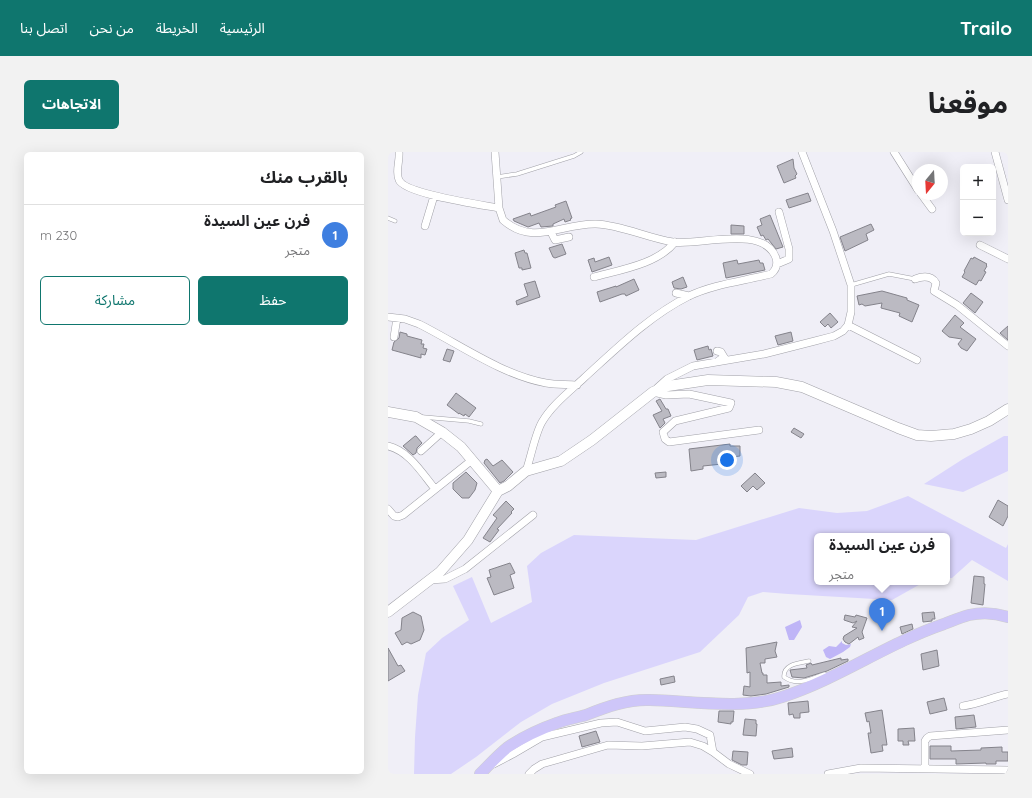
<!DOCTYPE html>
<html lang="ar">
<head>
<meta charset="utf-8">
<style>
  :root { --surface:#fff; --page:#f2f2f2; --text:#202124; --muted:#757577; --line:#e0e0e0; --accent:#0f766e }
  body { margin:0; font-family:Quicksand,"Noto Sans Arabic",sans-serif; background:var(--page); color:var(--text); direction:rtl }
  .controls { position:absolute; right:12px; top:12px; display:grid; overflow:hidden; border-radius:6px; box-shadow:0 4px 16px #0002 }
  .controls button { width:36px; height:36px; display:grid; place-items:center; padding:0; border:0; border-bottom:1px solid var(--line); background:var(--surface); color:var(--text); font:20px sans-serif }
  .compass { position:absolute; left:524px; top:12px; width:36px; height:36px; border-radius:50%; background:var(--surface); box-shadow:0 4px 16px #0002; rotate:198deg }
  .you { position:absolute; left:339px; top:308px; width:14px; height:14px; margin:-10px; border:3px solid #fff; border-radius:50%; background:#1a73e8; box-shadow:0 0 0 6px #1a73e833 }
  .badge { display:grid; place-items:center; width:26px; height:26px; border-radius:50%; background:var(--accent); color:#fff; font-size:13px; font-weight:700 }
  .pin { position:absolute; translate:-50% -33px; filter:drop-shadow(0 1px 2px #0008) }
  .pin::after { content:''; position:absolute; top:21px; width:14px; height:12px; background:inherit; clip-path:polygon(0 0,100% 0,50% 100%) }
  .popup { position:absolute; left:426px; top:381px; width:136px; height:52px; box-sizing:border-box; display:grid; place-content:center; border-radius:6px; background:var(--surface); filter:drop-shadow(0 1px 3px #0005); font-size:13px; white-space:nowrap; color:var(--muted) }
  .popup b { font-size:15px; color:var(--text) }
  .popup::after { content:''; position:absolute; left:50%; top:100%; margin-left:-8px; border:8px solid transparent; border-top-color:var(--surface) }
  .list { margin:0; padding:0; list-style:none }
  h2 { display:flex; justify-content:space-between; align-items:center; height:52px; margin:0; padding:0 16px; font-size:17px }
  h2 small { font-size:13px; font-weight:400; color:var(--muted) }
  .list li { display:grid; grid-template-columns:26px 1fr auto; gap:12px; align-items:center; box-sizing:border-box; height:60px; padding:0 16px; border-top:1px solid var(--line) }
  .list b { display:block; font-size:15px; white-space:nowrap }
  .list p { margin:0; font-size:13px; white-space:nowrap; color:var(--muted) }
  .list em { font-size:13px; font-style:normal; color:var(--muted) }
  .actions { display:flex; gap:8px; padding:12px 16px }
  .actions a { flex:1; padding:9px 0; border:1px solid var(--accent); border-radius:6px; text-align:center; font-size:14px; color:var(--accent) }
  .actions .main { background:var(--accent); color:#fff }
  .map { position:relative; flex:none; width:620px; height:622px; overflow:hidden; direction:ltr; border-radius:6px }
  header { display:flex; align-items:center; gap:24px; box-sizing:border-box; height:56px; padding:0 20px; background:var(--accent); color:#fff }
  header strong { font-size:19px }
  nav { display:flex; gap:22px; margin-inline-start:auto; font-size:14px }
  .intro { display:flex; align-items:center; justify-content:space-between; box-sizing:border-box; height:96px; padding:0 24px }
  h1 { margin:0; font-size:28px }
  .button { padding:10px 18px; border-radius:6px; background:var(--accent); color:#fff; font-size:14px; font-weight:700 }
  main { display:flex; gap:24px; padding:0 24px }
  aside { flex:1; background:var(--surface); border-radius:6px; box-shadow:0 4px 16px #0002 }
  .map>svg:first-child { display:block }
</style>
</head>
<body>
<header>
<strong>Trailo</strong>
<nav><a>الرئيسية</a><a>الخريطة</a><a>من نحن</a><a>اتصل بنا</a></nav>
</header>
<div class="intro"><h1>موقعنا</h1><a class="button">الاتجاهات</a></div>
<main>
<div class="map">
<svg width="620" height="622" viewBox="0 0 620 622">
  <rect width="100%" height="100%" fill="#f0eff7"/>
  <path fill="#dad5fc" d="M616,284H620V319L575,340L536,332L575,307Z
    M520,344L618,396L620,392V429L584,408L564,426H559V384H429V430H536L504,448L400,442L375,440L360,445L351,463L312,500L216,531L164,552L133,570L88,605L63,622H26L27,585L30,543L38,501L54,486L81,468L65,434L84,425L103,471L144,450L139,414L153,401L186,383L308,388L411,356L449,361L479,359Z"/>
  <path fill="#bfb5f7" d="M412,468L414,475L406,488H401L397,475Z
    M454,489V491L458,493L463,492L462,495L455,500L442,507L438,505L435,498L441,494L448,495Z"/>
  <path fill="#bbbac2" stroke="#84838b" d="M405,7L406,16L409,22L407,24L408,26L396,31L389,14Z
    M420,41L423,49L401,56L398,48Z
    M178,49L184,66L182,67L183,68L177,70L176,67L165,72V74L153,75L151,71L140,75L126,69L125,67L142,61L143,64L168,55L167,53Z
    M382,63L395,95L388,97L380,87L378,88L375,83L373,84L369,75L374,73L372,67Z
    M483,72L486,78L478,82L480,88L457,99L452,85Z
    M343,73L356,74V82H343Z
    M174,92L178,102L167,106L165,105L161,96Z
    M136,98L137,101H139L143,116L134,118V116H131L127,101Z
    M221,105L224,113L204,120L200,108L206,106L207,110Z
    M586,105L599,112L598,113L599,114L596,119L598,120L593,129L591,128L588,133L574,125L577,120L576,119L583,106L585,107Z
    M349,108L350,112L371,108L372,111H375L377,118L338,126L335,111Z
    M295,125L299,135L293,137L286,136L284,130Z
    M246,127L251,138L238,144L237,142H234L212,150L209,140L228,134V135Z
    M147,129L152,145L129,153L128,149L140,144L136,132Z
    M494,139L519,146V148L531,153L524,170L511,164L512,161L493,156L494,151L477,154L474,152L471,153L469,144Z
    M583,141L595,150L587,161L575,151Z
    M442,161L450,170L443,176L440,172L437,175L432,170Z
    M567,163L576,171L572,175L588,187L579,199L573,196L570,192L574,187L561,185L554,179Z
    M620,174V188L612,181Z
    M12,180L19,182V184L34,188L33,192H36L35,196L39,197L37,203L33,202V206L4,198L6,190L11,186Z
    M403,180L405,189L390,193L387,184Z
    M320,194L321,198L323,197L325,204L309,208L306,198Z
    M59,197L66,199L62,210L55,208Z
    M68,241L88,256L81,265L77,262L76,264L71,261V262L59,253Z
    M272,247L278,257H280L283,264L275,267L277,271L272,276L265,263L274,259L268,249Z
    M406,276L416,282L413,286L403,280Z
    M27,284H28L34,291L29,296L28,301L25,303L15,294Z
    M342,292V294H352V304L344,305V311L315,314V317L303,319L301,297Z
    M99,307L105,314L114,308L125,320L116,329L112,331L96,311L97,308Z
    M78,320L89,331L87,338L81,346H74L65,337V331Z
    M278,320V325L268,326L267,321Z
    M367,321L377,331L369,338L365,334L359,340L353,334Z
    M610,348L620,354V364L615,374L601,365Z
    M118,349L126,357L123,360L124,361L109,377L111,378L102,390L95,386L109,366L105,363Z
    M122,411L127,421L122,423L126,436L106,443L99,426L103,425L101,418Z
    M586,424L596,425V432H597L595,453L583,451Z
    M25,460L33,464L36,478L32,488L23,492L19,490L14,493L7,481L13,478L14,466Z
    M546,460L547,467H544V469L535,470L534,461Z
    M457,463L467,465L468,463L479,466L474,480L476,486L471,488L470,485L461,492L457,490L455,487L456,484L469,476L464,475L469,469L465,471L456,468Z
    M524,472L525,477L514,482L512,475Z
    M389,490L387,499L389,505L377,507V511H372L374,521H375V523H379V531L393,530V534L401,533V535L378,542L363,544L355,543L356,534L362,535V520L359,521L358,496Z
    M0,496L10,514L13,513L17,519L0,529Z
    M549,498L551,514L535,518L533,502Z
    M453,506V508L460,507V509L439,519L416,526L404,525L402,518L419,516L418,513L423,511L424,513Z
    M286,524L287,530L273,533L272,527Z
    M556,546L559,558L542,562L539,550Z
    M420,549L421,560L412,561V566H406L405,562L401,563L400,551Z
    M494,558L499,593H494L495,599L483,601L480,581H483L481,569L479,570L477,561Z
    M331,559H346L345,570H343V572L330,570Z
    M586,563L588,575L568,577L567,565Z
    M357,567L368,568V572H369L368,584L355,583Z
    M526,576L527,589H520L521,593H515V589H510V577Z
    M208,579L212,590L194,595L191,584Z
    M542,594H563V599L593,598V596L614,595V600H620V609H608V612H598V611L568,612V607H542Z
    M404,596L405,605L386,607L384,599Z
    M345,599L360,600L359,613H354L344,608Z"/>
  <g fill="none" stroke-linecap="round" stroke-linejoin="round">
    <defs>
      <path id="lane" d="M109,25L129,22L186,4L193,0
        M0,66L7,69
        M463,133L501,122L527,127
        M35,265L81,269L93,272
        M421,509C411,511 395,512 396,525C410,535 423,526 437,522L440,525"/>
      <path id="street" d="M11,0C12,9 7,20 11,28C17,42 95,53 111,56
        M107,0L111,56L115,68C146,95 173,71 208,72C234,73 259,86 285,90C311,94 376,72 388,106C390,113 388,118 383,122C356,129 326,132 301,144C261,164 228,197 196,226C181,240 164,253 154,270C147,282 143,305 138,319
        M506,0L530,38
        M607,0L620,48
        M533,42L544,57
        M37,74L46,44
        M163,80L167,88L181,85
        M592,93L620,107
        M389,112L401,107V97L391,60
        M206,125C232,118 270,112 287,90
        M527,127C535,124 543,123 548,131L546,139L569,153L620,194
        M288,141L301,144
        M0,165L17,167L31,172C71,192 114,223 158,231C168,233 179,232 189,233
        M460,173L529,208
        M6,185L9,166
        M329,199L333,200L336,205L330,209
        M269,236L279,227L305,214L376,202L427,189L446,184L455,179L460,173L463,160V133L445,79L414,0
        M265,240L278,243L301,242L343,251L341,256L287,269L275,280L277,287L281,290L371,278
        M0,294C21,299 34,321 47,337
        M33,299L54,280
        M0,357L6,364L10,365L15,363L84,308
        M42,428L57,427L77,417L145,363
        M575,554C591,552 605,545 620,542
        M106,612L125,602L154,585L213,571L229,570L257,579L297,575L309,577L322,583L325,600L341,612L362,622
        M537,617V589L539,586L542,584L620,578
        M141,622L146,617L154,612L220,593L254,594L302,590L315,594L325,600
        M440,622L473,616L620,618"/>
      <path id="secondary" d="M0,260L28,265L54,280L73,295L110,339
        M0,460L52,420L80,388L110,339L120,334L138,319L173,309L204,288L265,240L280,234L320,228L388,230L414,235L510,276L529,283L543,284L566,282L583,277L601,269L620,257"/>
      <path id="primary" d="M92,622C101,613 110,603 120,595C135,585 152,577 169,571C178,567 188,566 198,563C218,555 240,547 262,548C302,549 356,558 394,545C450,527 500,491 556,472C564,469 573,465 581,463C594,460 608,461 620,465"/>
    </defs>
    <use href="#lane" stroke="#a1a1a8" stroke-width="4.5"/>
    <use href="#street" stroke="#a1a1a8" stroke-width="8"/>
    <use href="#secondary" stroke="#a1a1a8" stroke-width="11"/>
    <use href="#primary" stroke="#cfcfcf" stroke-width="12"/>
    <use href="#lane" stroke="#fff" stroke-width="3.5"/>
    <use href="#street" stroke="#fff" stroke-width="7"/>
    <use href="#secondary" stroke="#fff" stroke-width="10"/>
    <use href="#primary" stroke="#cec6f9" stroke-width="11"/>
  </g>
</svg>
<div class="controls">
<button>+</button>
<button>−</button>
</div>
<svg class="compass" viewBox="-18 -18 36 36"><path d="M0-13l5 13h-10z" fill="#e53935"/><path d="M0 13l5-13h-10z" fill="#757577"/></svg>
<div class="you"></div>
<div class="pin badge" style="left:494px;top:479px;background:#3f7fe0">1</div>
<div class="popup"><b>فرن عين السيدة</b>متجر</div>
</div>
<aside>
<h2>بالقرب منك<small></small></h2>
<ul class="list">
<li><span class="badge" style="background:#3f7fe0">1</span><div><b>فرن عين السيدة</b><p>متجر</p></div><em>230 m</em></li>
</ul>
<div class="actions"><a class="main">حفظ</a><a>مشاركة</a></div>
</aside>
</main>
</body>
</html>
